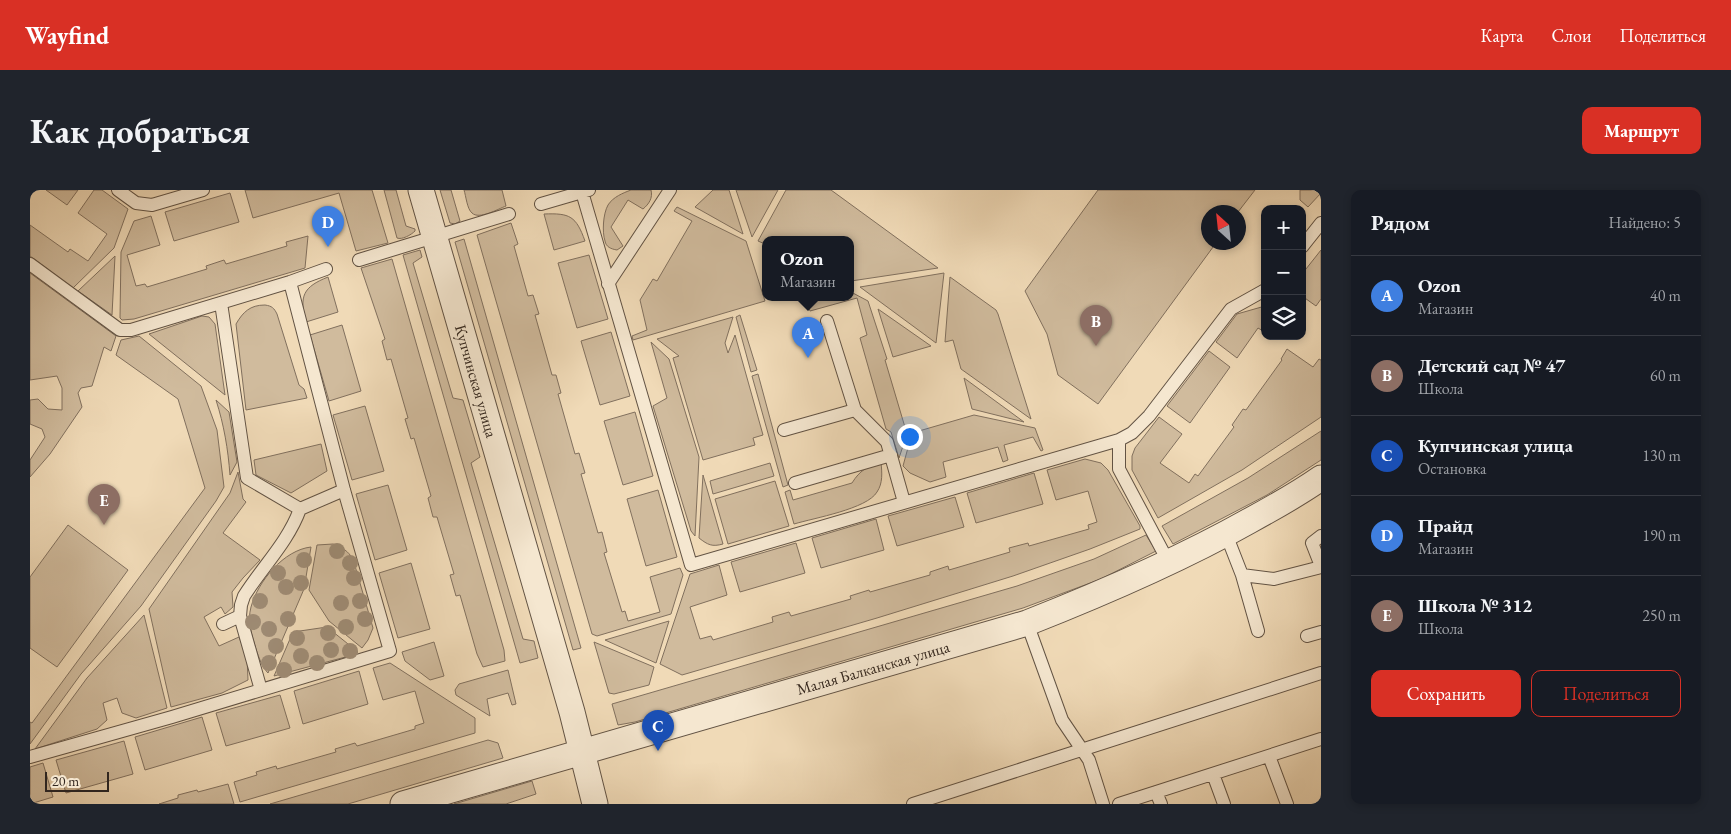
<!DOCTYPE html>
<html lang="ru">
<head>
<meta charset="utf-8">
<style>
  :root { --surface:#171b24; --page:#20242c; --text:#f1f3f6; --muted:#9ea1a6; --line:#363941; --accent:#d93025 }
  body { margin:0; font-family:"EB Garamond",serif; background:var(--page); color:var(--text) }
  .controls { position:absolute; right:15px; top:15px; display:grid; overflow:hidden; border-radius:10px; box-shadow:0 2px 8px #0003 }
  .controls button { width:45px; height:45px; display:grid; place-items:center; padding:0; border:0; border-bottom:1px solid var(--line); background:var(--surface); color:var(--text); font:25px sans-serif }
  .compass { position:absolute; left:1171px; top:15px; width:45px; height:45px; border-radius:50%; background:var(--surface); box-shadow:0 2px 8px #0003; rotate:333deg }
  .scale { position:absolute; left:15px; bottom:12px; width:64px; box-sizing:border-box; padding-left:5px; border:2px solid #32261e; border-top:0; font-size:14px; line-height:18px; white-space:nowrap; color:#32261e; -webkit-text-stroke:4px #f5e7d0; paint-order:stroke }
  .you { position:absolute; left:879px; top:246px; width:18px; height:18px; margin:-12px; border:4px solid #fff; border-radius:50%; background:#1a73e8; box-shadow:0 0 0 8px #1a73e833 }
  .badge { display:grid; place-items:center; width:32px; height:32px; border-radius:50%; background:var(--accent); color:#fff; font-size:16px; font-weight:700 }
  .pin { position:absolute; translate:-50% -41px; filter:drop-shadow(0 1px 2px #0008) }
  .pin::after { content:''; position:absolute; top:26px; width:18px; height:15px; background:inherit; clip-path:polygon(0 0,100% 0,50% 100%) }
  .popup { position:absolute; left:732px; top:46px; width:92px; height:65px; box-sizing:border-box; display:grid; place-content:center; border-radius:10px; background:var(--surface); filter:drop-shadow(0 1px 4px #0005); font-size:16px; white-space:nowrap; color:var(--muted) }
  .popup b { font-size:19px; color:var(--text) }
  .popup::after { content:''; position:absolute; left:50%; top:100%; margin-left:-10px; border:10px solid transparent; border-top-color:var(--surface) }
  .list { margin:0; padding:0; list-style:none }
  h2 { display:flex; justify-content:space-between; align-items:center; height:65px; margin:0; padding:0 20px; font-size:21px }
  h2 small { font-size:16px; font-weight:400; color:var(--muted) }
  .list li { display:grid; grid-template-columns:32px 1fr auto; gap:15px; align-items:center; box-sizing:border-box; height:80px; padding:0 20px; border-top:1px solid var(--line) }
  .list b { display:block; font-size:19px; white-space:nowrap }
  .list p { margin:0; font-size:16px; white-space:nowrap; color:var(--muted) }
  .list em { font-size:16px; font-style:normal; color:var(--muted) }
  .actions { display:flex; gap:10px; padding:15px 20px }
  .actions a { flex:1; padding:11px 0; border:1px solid var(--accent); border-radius:10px; text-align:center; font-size:18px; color:var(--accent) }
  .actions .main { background:var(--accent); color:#fff }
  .icon { flex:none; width:28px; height:28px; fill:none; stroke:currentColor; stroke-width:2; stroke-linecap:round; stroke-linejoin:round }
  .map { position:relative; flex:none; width:1291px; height:614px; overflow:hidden; border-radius:10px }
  header { display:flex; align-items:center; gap:30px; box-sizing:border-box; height:70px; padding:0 25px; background:var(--accent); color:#fff }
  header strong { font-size:24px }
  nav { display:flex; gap:28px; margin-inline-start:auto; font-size:18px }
  .intro { display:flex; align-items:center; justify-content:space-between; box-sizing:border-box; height:120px; padding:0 30px }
  h1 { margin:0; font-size:35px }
  .button { padding:12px 22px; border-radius:10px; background:var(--accent); color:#fff; font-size:18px; font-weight:700 }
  main { display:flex; gap:30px; padding:0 30px }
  aside { flex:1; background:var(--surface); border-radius:10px; box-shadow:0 2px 8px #0003 }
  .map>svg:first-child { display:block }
</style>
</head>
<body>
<header>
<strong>Wayfind</strong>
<nav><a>Карта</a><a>Слои</a><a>Поделиться</a></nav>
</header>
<div class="intro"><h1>Как добраться</h1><a class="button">Маршрут</a></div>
<main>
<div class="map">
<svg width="1291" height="614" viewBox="0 0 1291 614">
  <rect width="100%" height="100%" fill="#f0dab7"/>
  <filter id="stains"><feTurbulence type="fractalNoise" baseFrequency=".004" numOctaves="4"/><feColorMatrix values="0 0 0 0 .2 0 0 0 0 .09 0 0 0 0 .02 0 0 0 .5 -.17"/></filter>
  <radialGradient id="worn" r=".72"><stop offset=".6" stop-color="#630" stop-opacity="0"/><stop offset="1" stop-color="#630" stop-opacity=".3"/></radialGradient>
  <path fill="#d0bb9d" stroke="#81705e" d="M16,0H48L37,15Z
    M64,0H72L98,19L84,58L43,98L0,66V35L38,62L40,59L58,71L77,44L48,23Z
    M215,0H342L358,53L326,61L309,3L223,28Z
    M354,0H366L376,36L385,39V41C381,45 372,50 367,48Z
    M410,0H421L430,31L425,34L420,33Z
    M434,0H472L476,16C468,19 449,30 442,23C437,19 436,6 434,0Z
    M601,0H621C623,8 619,14 613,19L598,10L581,37L593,56L587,60C581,59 576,57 575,51C572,42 573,24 578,15C583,7 593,3 601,0Z
    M683,0H699L713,44L665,17Z
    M706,0H748L722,47Z
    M756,0H801L908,78L821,91L820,49H736L735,54L728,51Z
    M1068,0H1225L1208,22H1178V52L1186,53L1068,214L1028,185L1017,144L995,101Z
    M1270,0H1291V3L1278,17L1270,10Z
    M200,3L209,32L144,51L135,22Z
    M647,17L716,51L735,111L603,150L602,146L617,140L610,110L623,89L627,91L662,31L644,21Z
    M514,24C540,23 546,26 555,51L524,60Z
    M121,26L130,55L97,65L106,96L115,94L117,97L177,79L176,76L194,70L196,74L257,56L256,52L278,46L275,78L104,129L92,130L90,128L91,62L104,31Z
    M481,33L488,54L484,56L498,106L503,105L509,124L505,125L522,185H526L531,203L528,204L545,264L549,263L555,283L551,284L568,343L572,342L577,362L574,363L592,422L595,421L598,431L630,422L620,387L650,378L653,385L641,424L567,446L562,444L447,45Z
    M434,49L551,458L543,460L425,52Z
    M390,60L392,67L383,73L423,208L433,210L450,267L441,273L493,449L504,451L508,468L490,473L373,65Z
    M1291,60V109L1286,116L1272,106V84Z
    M559,65L578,129L547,138L528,73Z
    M85,66L82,125L48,101Z
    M362,69L474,460L475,471L453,477L447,464L430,405L426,406L420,385L424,384L407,327H403L398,308L401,306L384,248L381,249L375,229L378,228L361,169L357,170L352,151L355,149L331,78Z
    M0,83L86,146L81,161L74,157L62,196L51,198L48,203L52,217L20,264L0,287V270L15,247L12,239L0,234V210L8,209L18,219L32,220V198L27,186L0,190Z
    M914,83L906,153L830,97Z
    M298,87L308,122L276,132C269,106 273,97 298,87Z
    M920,87L966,120L968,124L1001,229L931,179L923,150L915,152Z
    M821,102L838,111L857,169L855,170L877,244L869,268L861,242L856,239L830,148L837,145L827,108L780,121L775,107H820Z
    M235,115C242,116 244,118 247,124L269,195L274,199L277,208L216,220L206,134C213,122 220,115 235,115Z
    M1235,116V142L1228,138L1207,168L1186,152L1207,124Z
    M848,119L901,156L863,167Z
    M710,125L727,180L721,182L706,127Z
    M172,126L179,127L185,134L195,205L119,144Z
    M703,127L695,153L698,163L705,145L733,245L723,248L725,255L673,270L643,168L649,166L627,149Z
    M312,135L331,201L299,211L280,145Z
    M581,142L600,206L570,215L551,151Z
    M109,146L171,196L187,240L194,297L186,311L111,416L51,484L0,554V532L2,533L175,298L148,209L86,165L91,150Z
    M621,152L639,169L669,267L665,346L661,341L623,216L637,208Z
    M1257,159L1283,177L1289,169L1291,170V227L1212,280L1128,328L1102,280V266L1105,258L1129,227L1152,244L1130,273L1159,293L1165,284L1168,286L1204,237L1202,235L1213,219L1216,220L1252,170L1251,169Z
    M1179,161L1200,177L1160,233L1137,216Z
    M728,184L758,295L753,297L722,186Z
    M934,188L994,232L942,219Z
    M186,210L199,222L207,272L200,285C198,259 194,235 186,210Z
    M335,216L354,281L322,290L303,225Z
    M605,222L623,286L593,295L574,231Z
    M944,225L1005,238L1013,260L1011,261L1003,247L974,255L978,270L973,272L968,257L913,272L916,287L900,292L880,283L873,276L882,243Z
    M1291,241V270L1237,305L1143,354L1132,336L1218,288Z
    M291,254L297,281L261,303L226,285L224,270Z
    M1055,269L1071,273L1078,280L1110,336V339L1060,359L983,386L847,428L652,485L630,474L660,384L689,375L697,405L660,417L670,449L681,446L683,450L743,432L742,427L759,422L761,426L821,409L820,406L839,400L840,402L900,385V382L918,376L919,380L980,362L979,358L998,353L999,356L1059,339L1058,335L1067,332L1058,301L1026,310L1017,280Z
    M851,272C852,283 853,293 847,302C837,319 784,328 764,334L755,302L760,300L763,310L822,293C830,280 837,277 851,272Z
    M740,273L744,286L683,304L680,291Z
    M208,282L213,309L216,312L193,343L230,370L213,388L202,402L203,417L195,424L191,417L174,427L189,456L209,447L217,467L218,490L192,503L141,517L119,419L200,303Z
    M1004,283L1013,314L946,333L937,303Z
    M673,285L693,354C682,357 678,355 669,348Z
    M745,291L759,336L698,354L685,309Z
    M358,295L377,360L345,370L326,304Z
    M628,300L647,367L616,376L597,309Z
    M925,307L934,337L867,356L858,326Z
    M846,329L854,360L791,378L782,348Z
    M38,335L98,380L27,477L0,458V387Z
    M1116,345L1126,361L1071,389L993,418L605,532L588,535L582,514L987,396L1064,369Z
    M766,353L775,383L710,402L701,372Z
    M303,354C312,357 318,361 323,369L343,438L338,450L332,458L299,431L279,400L287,355Z
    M281,357L274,399L238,483C232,477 229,468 226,459C222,446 217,431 221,417C228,391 254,360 281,357Z
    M381,373L400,439L368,448L349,383Z
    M114,425L137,518L106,528L92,523L87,508L73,513L77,530L67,539L5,559L57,488Z
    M639,431L626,473L575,450Z
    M297,437L328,462L323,465L244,486L263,442Z
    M404,452L414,486L400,490L375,471L372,462Z
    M564,452L624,477L619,495L584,504L579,503Z
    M360,473L445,528V543L210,612L204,592L227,585L226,582L246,576L247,579L306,562L305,559L325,553L327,556L385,539V536L394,533L385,501L353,510L343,478Z
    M478,480L486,514L482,515L478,503L457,509L460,526L426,505L425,500L429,494Z
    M329,481L338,514L273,534L264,501Z
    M250,505L260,538L196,556L186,523Z
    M172,527L182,560L115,580L105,547Z
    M458,550L468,553L473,568L318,614H240Z
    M94,551L103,584L36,603L26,570Z
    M13,573L23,607L0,614V577Z
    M502,591L506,604L476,614H424Z
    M198,594L204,614H129L148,608V605L167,600L168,602Z"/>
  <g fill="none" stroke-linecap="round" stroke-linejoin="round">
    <defs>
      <path id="service" d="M88,0L106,13L122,15L173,0
        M552,2L661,375L1089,250L1102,243L1119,226L1201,119L1235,100
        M511,14L559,0
        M1272,57L1291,33
        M329,70L479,24
        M0,74L90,140H101L260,92L296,79
        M578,94L640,0
        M191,113L217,288L270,319
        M797,131L825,220L857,252L874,312
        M754,240L825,220
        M1089,250V279L1139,373
        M765,293L861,265
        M1196,344L1212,385L1228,441
        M1291,346L1282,353L1291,376
        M1212,385L1244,389L1291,377
        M997,433L1032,530L1059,570L1073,614
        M193,434L210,426
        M1277,446L1291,442
        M231,500L210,426L211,415L214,406C233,376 258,352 270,319L314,300
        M1239,566L1257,614
        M0,567L142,527L360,461L314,300L260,92
        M1183,584L1194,614
        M1126,602L1131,614
        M883,614L1291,483
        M1089,614L1291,549"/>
      <path id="minor" d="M391,0L542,522L565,614
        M373,614L997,433C1073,403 1148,371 1219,331C1243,318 1268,304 1291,288"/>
    </defs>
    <use href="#service" stroke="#625344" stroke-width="14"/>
    <use href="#minor" stroke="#625344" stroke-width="27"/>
    <use href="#service" stroke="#f5e7d0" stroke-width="12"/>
    <use href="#minor" stroke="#f5e7d0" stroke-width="25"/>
  </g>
  <g fill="#9e8b74">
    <circle cx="307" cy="361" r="8"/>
    <circle cx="274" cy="370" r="8"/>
    <circle cx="320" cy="373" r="8"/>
    <circle cx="248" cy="383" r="8"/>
    <circle cx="324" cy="388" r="8"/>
    <circle cx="271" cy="393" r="8"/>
    <circle cx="256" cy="397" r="8"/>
    <circle cx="230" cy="411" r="8"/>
    <circle cx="330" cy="411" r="8"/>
    <circle cx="311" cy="413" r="8"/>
    <circle cx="258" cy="429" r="8"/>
    <circle cx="335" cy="429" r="8"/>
    <circle cx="223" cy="432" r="8"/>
    <circle cx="316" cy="437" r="8"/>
    <circle cx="239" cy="439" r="8"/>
    <circle cx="298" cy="443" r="8"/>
    <circle cx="267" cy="448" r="8"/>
    <circle cx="246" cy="456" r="8"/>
    <circle cx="301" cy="460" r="8"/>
    <circle cx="320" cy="461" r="8"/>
    <circle cx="271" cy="466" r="8"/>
    <circle cx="239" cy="473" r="8"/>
    <circle cx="287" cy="473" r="8"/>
    <circle cx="254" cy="480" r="8"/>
  </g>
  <g text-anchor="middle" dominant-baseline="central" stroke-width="4.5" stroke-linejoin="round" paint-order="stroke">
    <g font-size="16" fill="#32261e" stroke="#f5e7d0">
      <text transform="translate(446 191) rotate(74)">Купчинская улица</text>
      <text transform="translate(843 478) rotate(-16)">Малая Балканская улица</text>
    </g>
  </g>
  <rect width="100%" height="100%" filter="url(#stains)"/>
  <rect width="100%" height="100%" fill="url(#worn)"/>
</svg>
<div class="controls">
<button>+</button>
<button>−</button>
<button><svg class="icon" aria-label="layers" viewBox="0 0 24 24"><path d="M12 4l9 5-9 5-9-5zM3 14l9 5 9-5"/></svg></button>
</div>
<svg class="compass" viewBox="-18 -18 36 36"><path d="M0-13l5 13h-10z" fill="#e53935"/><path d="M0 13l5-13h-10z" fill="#9ea1a6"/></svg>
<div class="scale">20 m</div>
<div class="you"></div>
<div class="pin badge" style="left:778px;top:168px;background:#3f7fe0">A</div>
<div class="popup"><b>Ozon</b>Магазин</div>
<div class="pin badge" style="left:1066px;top:156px;background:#8d6e63">B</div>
<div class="pin badge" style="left:628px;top:561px;background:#1a4fb4">C</div>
<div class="pin badge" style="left:298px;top:57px;background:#3f7fe0">D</div>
<div class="pin badge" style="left:74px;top:335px;background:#8d6e63">E</div>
</div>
<aside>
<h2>Рядом<small>Найдено: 5</small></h2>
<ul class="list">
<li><span class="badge" style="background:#3f7fe0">A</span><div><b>Ozon</b><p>Магазин</p></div><em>40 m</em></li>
<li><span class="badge" style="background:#8d6e63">B</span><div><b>Детский сад № 47</b><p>Школа</p></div><em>60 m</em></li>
<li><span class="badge" style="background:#1a4fb4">C</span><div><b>Купчинская улица</b><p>Остановка</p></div><em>130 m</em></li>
<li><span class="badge" style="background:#3f7fe0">D</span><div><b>Прайд</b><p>Магазин</p></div><em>190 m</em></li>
<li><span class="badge" style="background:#8d6e63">E</span><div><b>Школа № 312</b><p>Школа</p></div><em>250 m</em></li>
</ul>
<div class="actions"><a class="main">Сохранить</a><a>Поделиться</a></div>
</aside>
</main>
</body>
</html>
